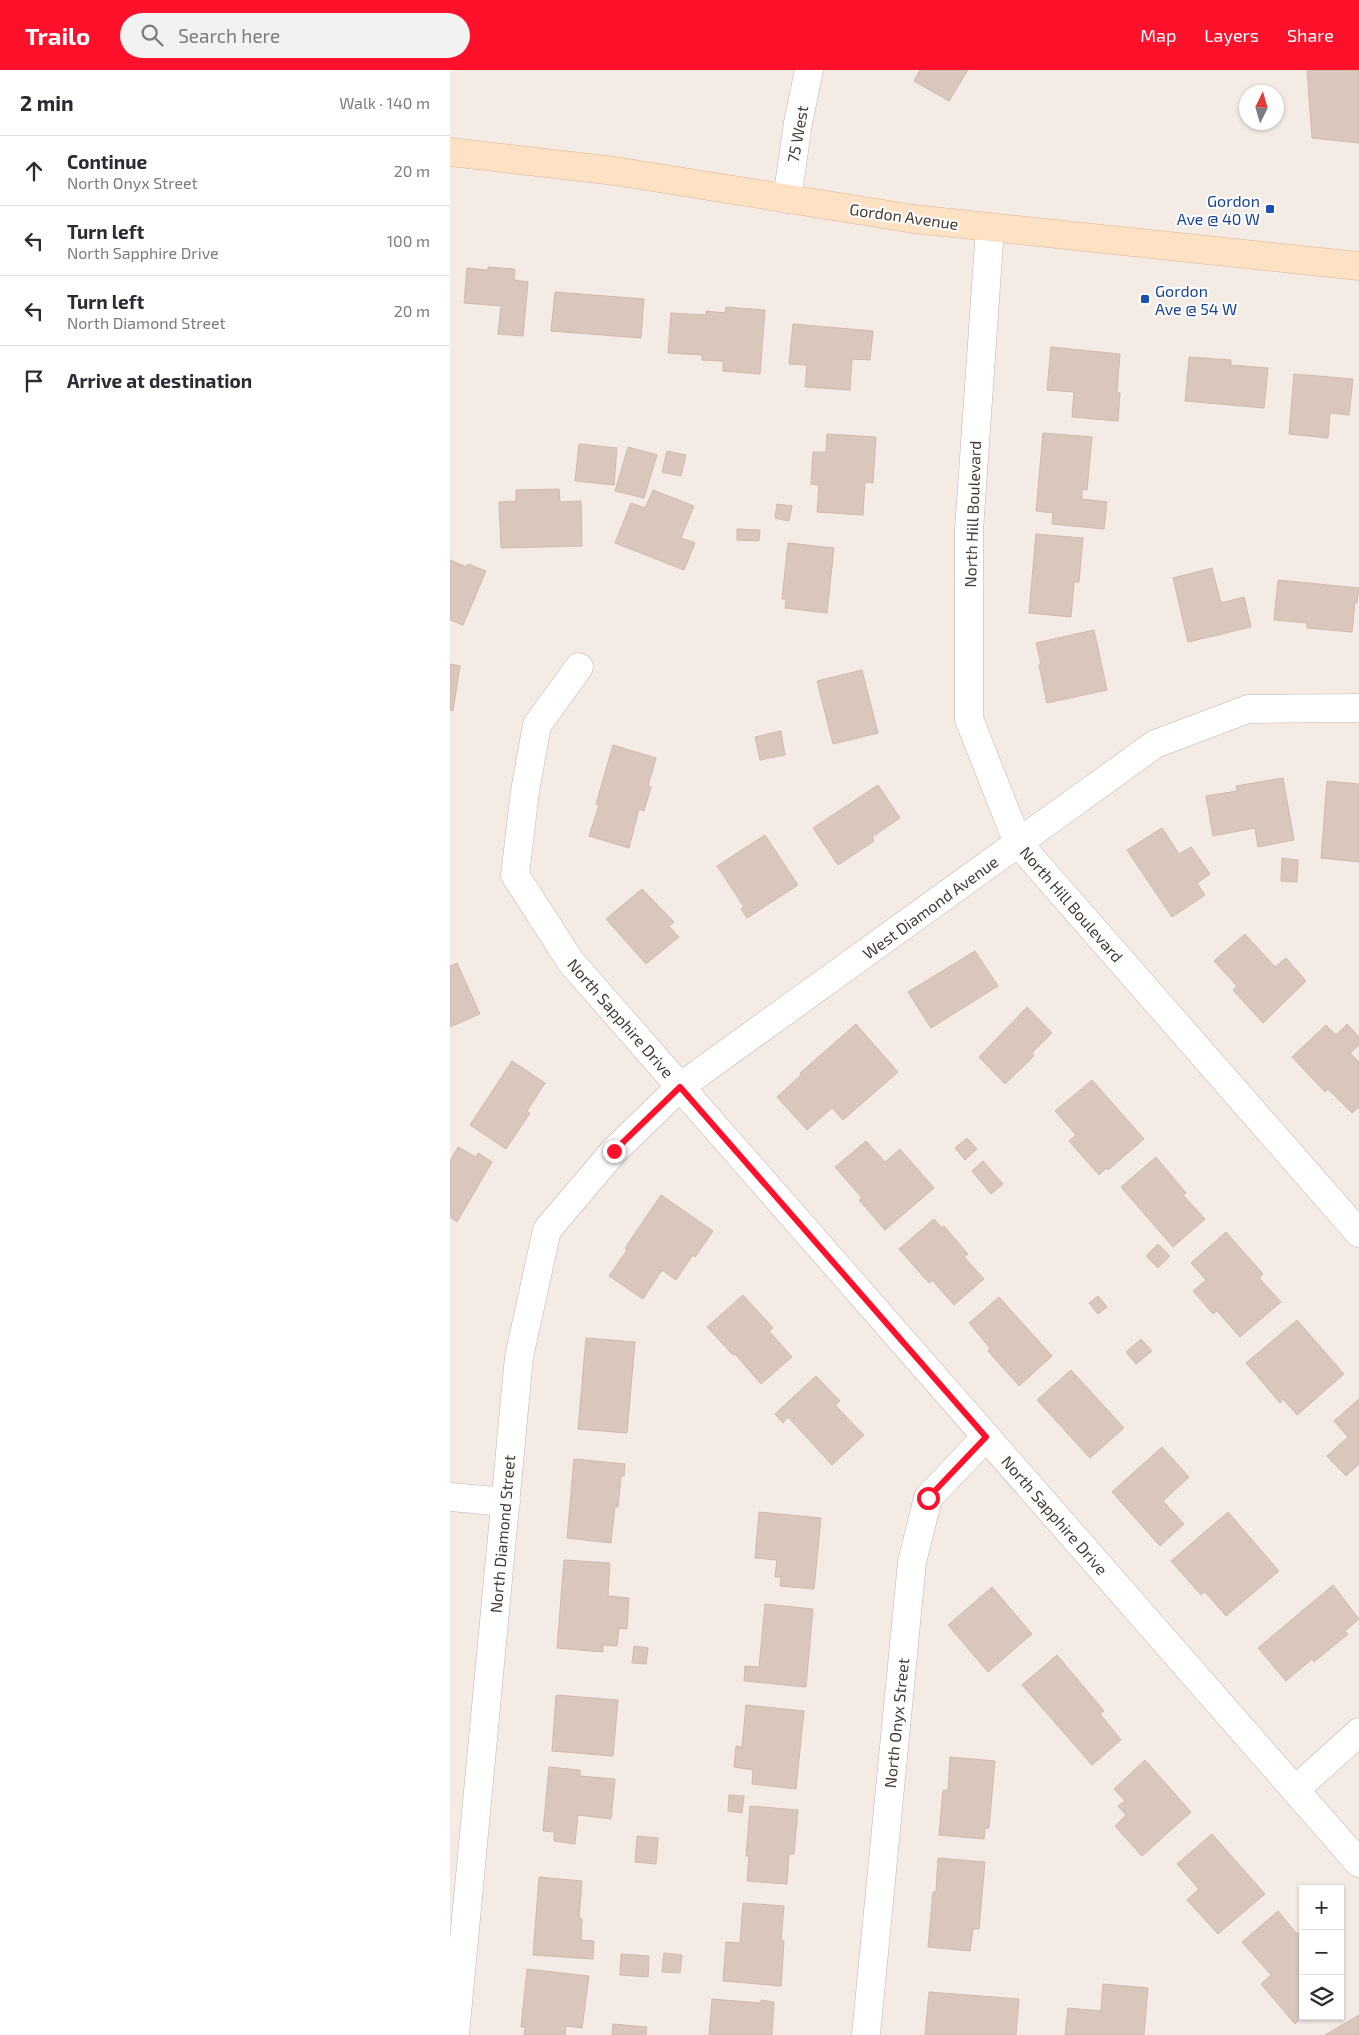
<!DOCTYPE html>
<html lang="en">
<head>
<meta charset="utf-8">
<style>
  :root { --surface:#fff; --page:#f2f2f3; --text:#2b2b33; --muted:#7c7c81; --line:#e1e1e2; --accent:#ff112c }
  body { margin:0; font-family:"Exo 2",sans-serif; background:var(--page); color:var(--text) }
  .controls { position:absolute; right:15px; bottom:15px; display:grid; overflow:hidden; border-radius:0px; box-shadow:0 1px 4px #0004 }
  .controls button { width:45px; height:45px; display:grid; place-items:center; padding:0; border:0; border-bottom:1px solid var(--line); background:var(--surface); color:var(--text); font:25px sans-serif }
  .compass { position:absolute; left:789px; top:15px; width:45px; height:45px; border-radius:50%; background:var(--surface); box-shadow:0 1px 4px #0004; rotate:5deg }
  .stop { position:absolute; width:15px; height:15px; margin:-11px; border:4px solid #ff112c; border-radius:50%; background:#fff }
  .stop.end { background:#ff112c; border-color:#fff; box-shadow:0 1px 5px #0008 }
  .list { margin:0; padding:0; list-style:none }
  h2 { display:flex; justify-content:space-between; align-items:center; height:65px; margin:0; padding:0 20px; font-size:21px }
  h2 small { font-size:16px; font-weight:400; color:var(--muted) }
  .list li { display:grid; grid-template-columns:32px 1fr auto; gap:15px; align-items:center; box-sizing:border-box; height:70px; padding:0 20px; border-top:1px solid var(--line) }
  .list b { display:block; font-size:19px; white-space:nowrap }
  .list p { margin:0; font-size:16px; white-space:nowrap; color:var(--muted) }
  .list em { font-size:16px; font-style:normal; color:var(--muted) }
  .icon { flex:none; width:28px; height:28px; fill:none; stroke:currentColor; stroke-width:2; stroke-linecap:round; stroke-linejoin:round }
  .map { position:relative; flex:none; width:909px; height:1965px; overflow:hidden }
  header { display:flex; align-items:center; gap:30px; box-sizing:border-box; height:70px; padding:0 25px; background:var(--accent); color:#fff }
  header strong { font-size:24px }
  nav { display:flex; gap:28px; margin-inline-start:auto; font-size:18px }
  .search { width:350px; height:45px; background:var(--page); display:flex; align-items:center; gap:12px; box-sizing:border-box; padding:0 18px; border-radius:28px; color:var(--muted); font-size:19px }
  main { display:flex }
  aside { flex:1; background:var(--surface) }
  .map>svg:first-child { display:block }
</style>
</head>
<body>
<header>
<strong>Trailo</strong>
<div class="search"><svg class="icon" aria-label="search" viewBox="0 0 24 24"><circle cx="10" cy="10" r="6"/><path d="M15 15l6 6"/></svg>Search here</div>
<nav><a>Map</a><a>Layers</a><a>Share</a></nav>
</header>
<main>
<aside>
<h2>2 min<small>Walk · 140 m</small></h2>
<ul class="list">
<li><svg class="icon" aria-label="ahead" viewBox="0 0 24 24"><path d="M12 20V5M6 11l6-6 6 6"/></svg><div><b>Continue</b><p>North Onyx Street</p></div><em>20 m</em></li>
<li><svg class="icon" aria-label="left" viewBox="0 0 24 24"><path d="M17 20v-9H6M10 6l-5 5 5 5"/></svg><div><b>Turn left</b><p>North Sapphire Drive</p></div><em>100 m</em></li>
<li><svg class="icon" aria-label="left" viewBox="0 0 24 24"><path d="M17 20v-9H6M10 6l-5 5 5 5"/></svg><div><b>Turn left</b><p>North Diamond Street</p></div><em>20 m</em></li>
<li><svg class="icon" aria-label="arrive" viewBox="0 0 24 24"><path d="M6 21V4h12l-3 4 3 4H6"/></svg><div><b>Arrive at destination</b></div></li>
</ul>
</aside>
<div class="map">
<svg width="909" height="1965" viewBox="0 0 909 1965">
  <rect width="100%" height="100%" fill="#f4ebe5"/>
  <path fill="#d9c7bd" stroke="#d1b9ad" d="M470,0H518L499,31L464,11Z
    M857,0H909V73L862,68Z
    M38,197L65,199L64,210L78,212L73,266L48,264L51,236L14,233L17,198L38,200Z
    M105,222L194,229L191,268L101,261Z
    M276,237L315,240L310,304L273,301V291L252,290V285L218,283L221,243L256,245V241L275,243Z
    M343,254L423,261L420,290L402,289L400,320L355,317L357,295L339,294Z
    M601,277L670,284L667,322L670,323L668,351L622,347L624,322L597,320Z
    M739,287L781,290V295L818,298L814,338L735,331Z
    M844,304L903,309L899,345L880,343L878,368L839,364Z
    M593,363L642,367L637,420L632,419V429L657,432L654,459L602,454L603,443L586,441Z
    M377,364L426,367L423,413L415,412L413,445L367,442L369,415L361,414L363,382H376Z
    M129,374L167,378L164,415L125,411Z
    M178,377L207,385L194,428L165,421Z
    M217,381L236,385L231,406L212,402Z
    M109,419L110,432L131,431L132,476L51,478L49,432L66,431V420Z
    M203,420L244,436L231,468L245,473L234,500L165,473L181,433L195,438Z
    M327,434L342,436L339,451L325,448Z
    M287,459L310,460L309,471L287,470Z
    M586,464L633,468L629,512H624L621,547L579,543Z
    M338,473L384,478L377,543L335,538L336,529H332Z
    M0,490L17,497L18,494L36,501L13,555L0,550Z
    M762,498L771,533L794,527L801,557L738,572L723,508Z
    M828,510L909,518L907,533L905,532L902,562L857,558V553L824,550Z
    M644,560L657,620L597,633L589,595L591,594L586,573Z
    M0,594L10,596L3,641L0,640Z
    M412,600L428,663L383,674L367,611Z
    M331,661L335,685L310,690L305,667Z
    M163,675L206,688L198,716L201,717L194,741L189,739L179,778L139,766L149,735L146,734Z
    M833,708L844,770L808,777L805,758L763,766L756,726L787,721L786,716Z
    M877,711L909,714V792L871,788Z
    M428,715L450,748L422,767L424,771L388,795L363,758Z
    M712,758L729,784L741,777L760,804L747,813L755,825L722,847L677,780Z
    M315,765L348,815L297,848L291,839L294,837L267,796Z
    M832,788L848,790L847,812L831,811Z
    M192,819L224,852L219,856L229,867L196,894L156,849Z
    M795,864L825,897L836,888L856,911L813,953L783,920L787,916L764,891Z
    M525,881L548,916L481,958L458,922Z
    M7,893L30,944L0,957V896Z
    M577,937L602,963L582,983L584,986L555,1014L529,987Z
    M406,954L448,1002L393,1050L382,1038L357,1060L327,1027L351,1005L350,1003Z
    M897,954L909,967V975L900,983L909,992V1037L902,1043L878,1019L875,1022L842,987L876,955L886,965Z
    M62,991L95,1013L77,1041L80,1043L56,1079L20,1055Z
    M642,1010L694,1069L658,1100L656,1098L649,1105L619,1071L626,1065L605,1041Z
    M517,1068L527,1079L515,1090L505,1078Z
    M416,1071L435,1092L450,1079L484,1118L435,1160L409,1130L412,1128L385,1097Z
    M8,1077L26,1087L28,1083L42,1092L7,1152L0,1147V1091Z
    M706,1087L736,1123L733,1125L755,1149L723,1177L671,1117Z
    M533,1091L553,1114L541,1124L522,1101Z
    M211,1125L263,1161L245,1187L243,1185L226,1210L212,1200L193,1229L159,1206L177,1180L175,1178Z
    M484,1149L492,1158L494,1156L518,1184L514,1187L534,1209L504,1235L482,1210L479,1213L449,1179Z
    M776,1162L813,1204L809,1208L831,1232L790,1267L767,1241L763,1244L743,1221L756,1210L741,1193Z
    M708,1174L720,1186L708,1198L696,1186Z
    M293,1225L323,1258L319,1261L342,1287L311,1314L285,1284L283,1285L257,1257Z
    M648,1226L657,1237L648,1244L639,1233Z
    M549,1227L602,1286L569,1316L538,1281L540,1278L519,1253Z
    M847,1250L894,1304L847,1345L833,1329L830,1333L796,1293Z
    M136,1268L185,1272L177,1363L128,1359Z
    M691,1269L702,1281L686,1294L676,1282Z
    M621,1300L674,1358L640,1388L587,1330Z
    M366,1306L390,1331L385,1335L414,1365L382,1395L338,1347L333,1353L325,1344Z
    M909,1329V1394L896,1406L877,1386L898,1367L884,1351Z
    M712,1377L739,1407L713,1431L734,1454L710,1476L662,1422Z
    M124,1389L175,1394L174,1406H171L168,1437L165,1436L161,1473L117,1468Z
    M309,1442L371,1448L364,1519L330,1516L331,1507H325L327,1490L305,1488Z
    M778,1442L829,1501L776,1546L755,1522L751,1525L721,1491Z
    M114,1490L160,1493L158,1526L179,1528L177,1559L169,1558L167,1576L153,1575V1582L107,1578Z
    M883,1515L909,1549L895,1561L898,1564L864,1592L862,1589L836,1611L808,1578Z
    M542,1517L582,1564L538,1602L498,1555Z
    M315,1534L363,1539L356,1617L294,1611L295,1596L309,1597Z
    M184,1576L198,1578L196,1594L182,1593Z
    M607,1585L654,1641L650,1644L671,1670L642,1695L572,1615Z
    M106,1625L168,1630L163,1686L102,1681Z
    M296,1635L354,1641L346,1719L302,1714L303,1700L284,1697L286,1676L292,1677Z
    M500,1687L545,1691L539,1758H535L534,1769L489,1765L493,1720L498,1721Z
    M695,1690L741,1742L692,1786L665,1756L676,1745L668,1736L675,1731L664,1719Z
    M99,1697L130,1700V1706L165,1709L161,1749L128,1745L125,1774L104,1771V1762L93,1761Z
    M279,1725L294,1726L292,1743L278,1741Z
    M300,1736L348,1740L344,1784H339L337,1814L297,1811L299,1786H296Z
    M762,1764L815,1824L768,1864L737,1830L749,1819L727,1794Z
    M187,1766L208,1768L206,1794L185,1792Z
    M488,1788L535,1792L529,1859H523L520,1881L478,1877L483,1822H486Z
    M89,1807L132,1811L129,1848L132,1849L131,1870L144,1871L143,1889L83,1885Z
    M293,1833L334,1836L331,1870L334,1871L331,1916L273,1911L276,1872L290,1873Z
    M828,1841L847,1864L849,1862L853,1867V1946L845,1954L811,1914L821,1905L792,1872Z
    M214,1883L232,1885L230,1903L212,1902Z
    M171,1884L199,1886L198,1907L170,1905Z
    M77,1899L139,1906L132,1958L116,1956L115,1965H74L75,1957H71Z
    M653,1914L698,1918L694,1965H615L618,1938L651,1941Z
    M479,1922L569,1929L566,1965H475Z
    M262,1929L311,1933V1930L324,1932L322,1965H259Z
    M909,1945V1965H875Z
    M163,1954L197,1957L196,1965H162Z"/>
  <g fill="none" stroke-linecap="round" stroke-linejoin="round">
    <defs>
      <path id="minor" d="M337,129L348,53L359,0
        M540,158L519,460V649L568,773L909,1163
        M129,597L87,655L75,721L65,805L121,892L909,1793
        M0,1427L56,1432
        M845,1720L909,1662
        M5,1965L69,1287L97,1160L164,1081L230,1017L705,674L798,639L909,638
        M416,1965L462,1492L478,1428L536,1367"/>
      <path id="secondary" d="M0,82L165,101L464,149L909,196"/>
    </defs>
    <use href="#minor" stroke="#c3b4aa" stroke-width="29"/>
    <use href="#secondary" stroke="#dab594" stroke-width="29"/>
    <use href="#minor" stroke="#fff" stroke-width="28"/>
    <use href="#secondary" stroke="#ffe1c4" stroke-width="28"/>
  </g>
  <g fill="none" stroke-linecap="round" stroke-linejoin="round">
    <path stroke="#ff112c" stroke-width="6" d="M164,1081L230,1017L536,1367L478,1428"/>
  </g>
  <g fill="#1a4fb4" stroke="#fff" stroke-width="2">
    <rect x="815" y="134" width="10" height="10" rx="2.5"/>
    <rect x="690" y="224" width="10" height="10" rx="2.5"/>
  </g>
  <g text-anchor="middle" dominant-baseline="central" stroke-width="4" stroke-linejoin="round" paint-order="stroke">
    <g font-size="16" fill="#473b34" stroke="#fff">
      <text transform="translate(347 64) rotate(-80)">75 West</text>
      <text transform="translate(454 146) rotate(8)">Gordon Avenue</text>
      <text transform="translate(522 444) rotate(-88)">North Hill Boulevard</text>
      <text transform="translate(622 834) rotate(49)">North Hill Boulevard</text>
      <text transform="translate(480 837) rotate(-36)">West Diamond Avenue</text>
      <text transform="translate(171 948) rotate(49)">North Sapphire Drive</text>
      <text transform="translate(605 1445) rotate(49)">North Sapphire Drive</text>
      <text transform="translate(52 1464) rotate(-85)">North Diamond Street</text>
      <text transform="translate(446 1653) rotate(-84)">North Onyx Street</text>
    </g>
    <g font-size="16" fill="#164399" stroke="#fff" text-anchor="end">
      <text x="810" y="130">Gordon<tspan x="810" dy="18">Ave @ 40 W</tspan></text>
      <text x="705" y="220" text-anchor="start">Gordon<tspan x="705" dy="18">Ave @ 54 W</tspan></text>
    </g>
  </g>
</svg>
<div class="controls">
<button>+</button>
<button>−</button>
<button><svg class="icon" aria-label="layers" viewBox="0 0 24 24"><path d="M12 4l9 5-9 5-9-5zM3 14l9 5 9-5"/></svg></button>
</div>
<svg class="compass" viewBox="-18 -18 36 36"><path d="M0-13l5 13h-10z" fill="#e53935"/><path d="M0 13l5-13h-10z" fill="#7c7c81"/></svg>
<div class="stop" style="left:478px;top:1428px"></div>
<div class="stop end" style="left:164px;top:1081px"></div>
</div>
</main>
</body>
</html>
